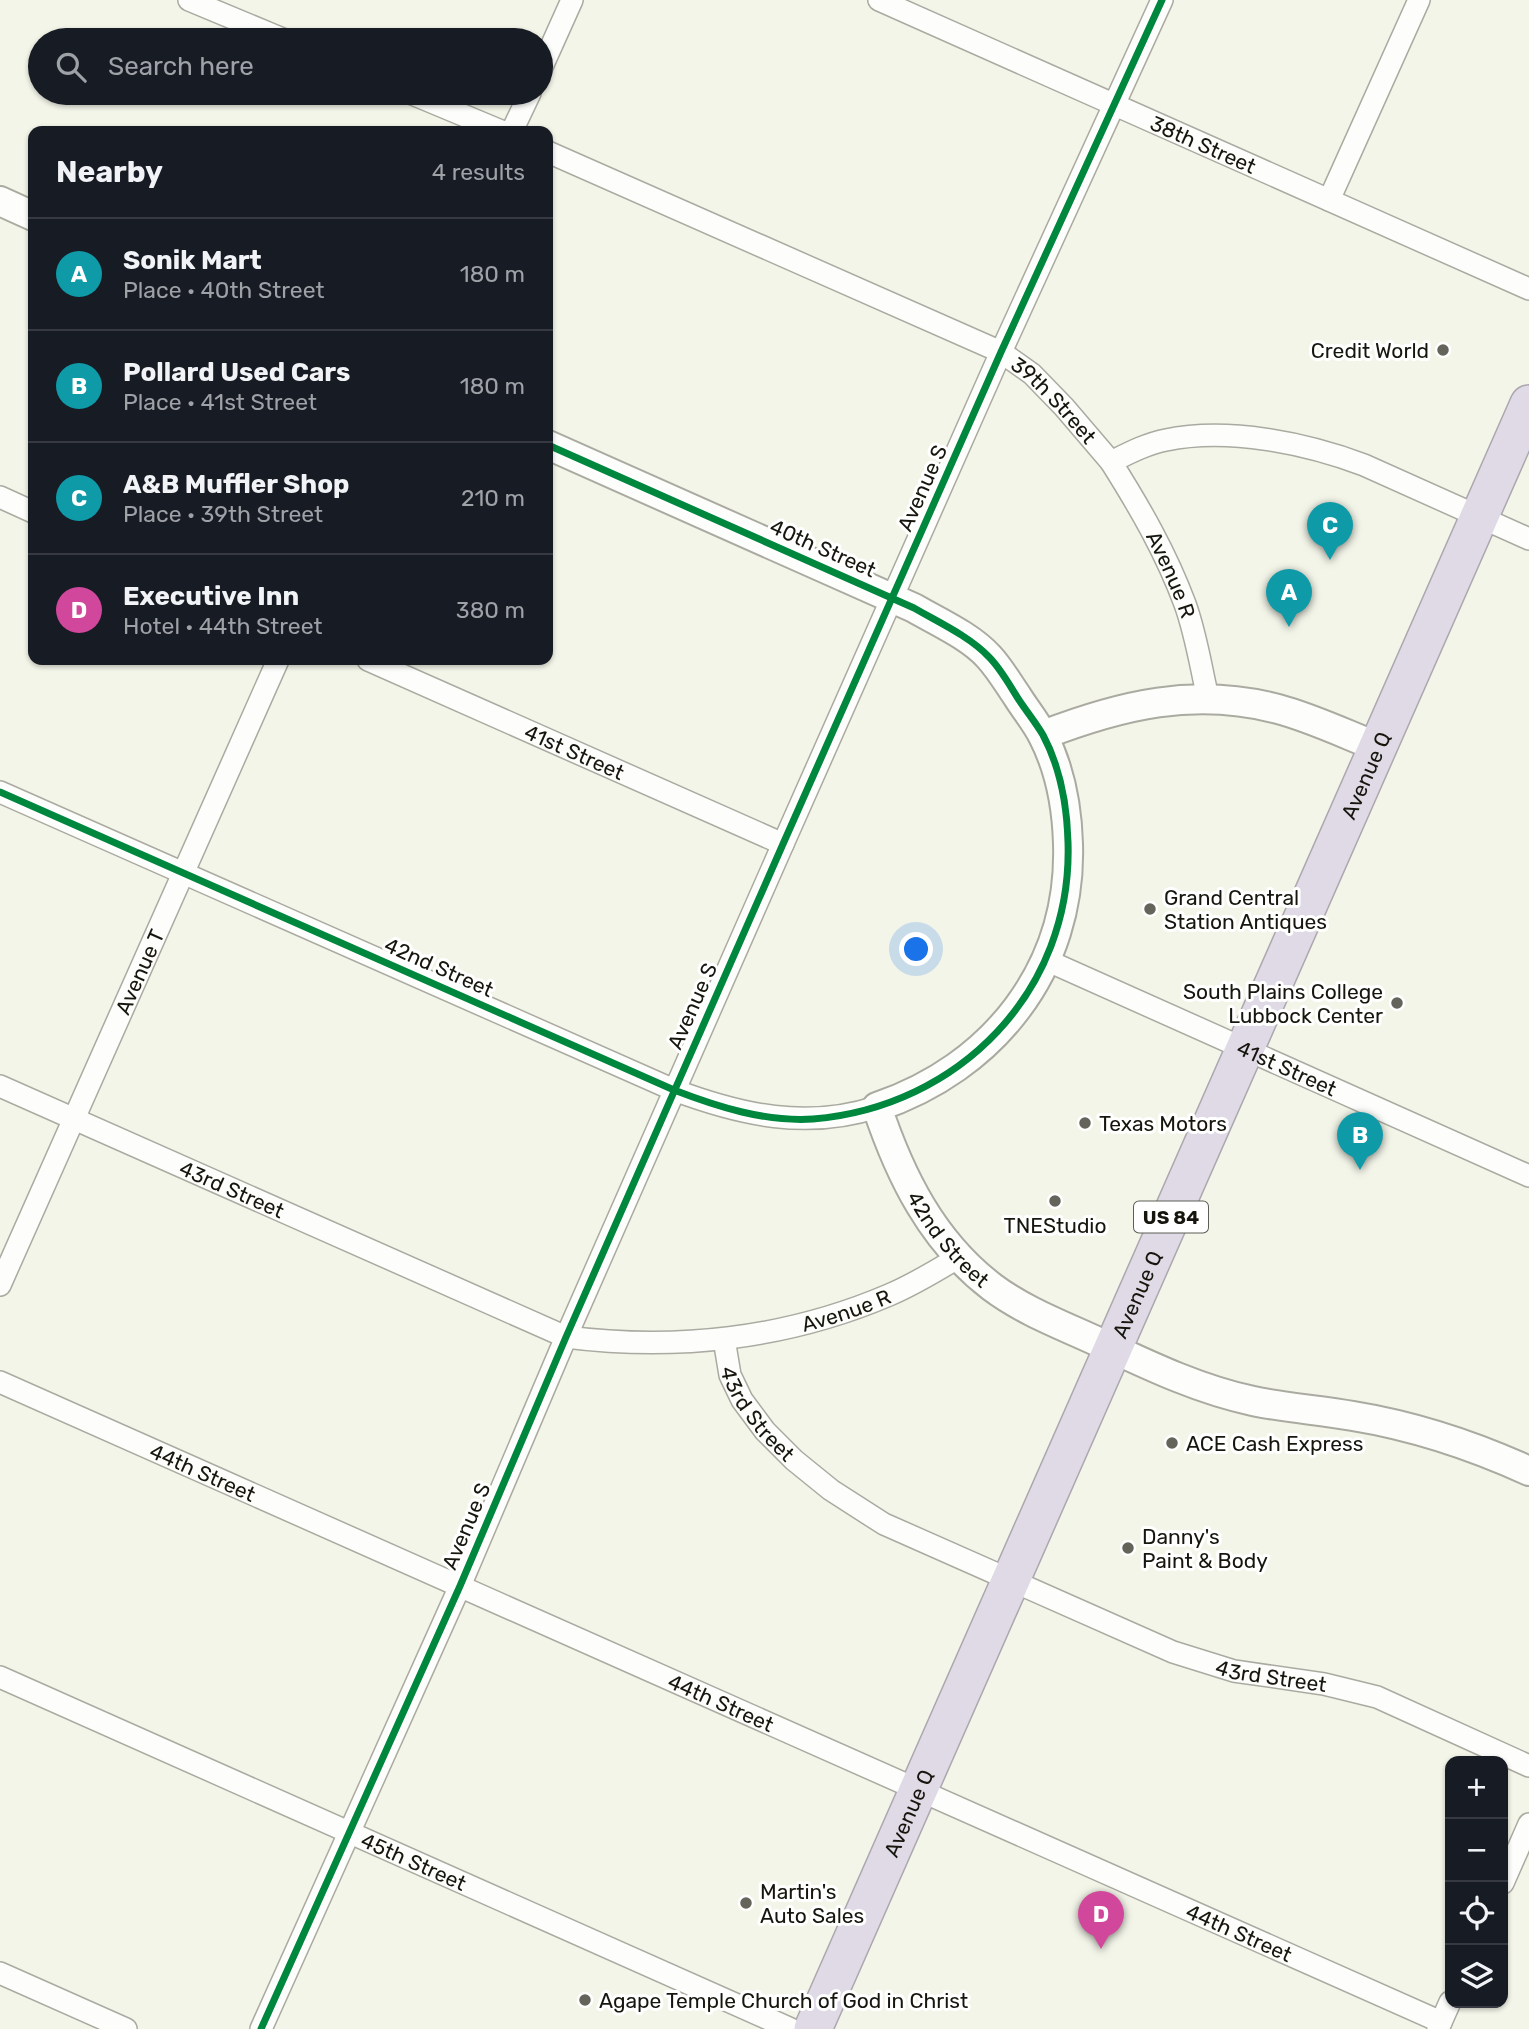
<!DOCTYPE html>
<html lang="en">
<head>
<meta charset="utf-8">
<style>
  :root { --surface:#171b24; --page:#242831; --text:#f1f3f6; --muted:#9ea1a6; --line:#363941; --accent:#7c3aed }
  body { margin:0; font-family:Rubik,sans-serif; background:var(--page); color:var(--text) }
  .controls { position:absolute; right:21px; bottom:21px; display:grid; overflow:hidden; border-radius:14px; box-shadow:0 2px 5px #0004 }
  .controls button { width:63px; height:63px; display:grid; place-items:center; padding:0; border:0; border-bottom:2px solid var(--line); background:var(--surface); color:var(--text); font:35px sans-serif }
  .you { position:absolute; left:917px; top:950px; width:24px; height:24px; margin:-18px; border:5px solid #fff; border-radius:50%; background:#1a73e8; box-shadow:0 0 0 10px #1a73e833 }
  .badge { display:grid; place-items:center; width:46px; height:46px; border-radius:50%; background:var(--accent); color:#fff; font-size:23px; font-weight:700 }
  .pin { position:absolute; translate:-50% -58px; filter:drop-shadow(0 2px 4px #0008) }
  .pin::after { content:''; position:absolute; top:37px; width:24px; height:21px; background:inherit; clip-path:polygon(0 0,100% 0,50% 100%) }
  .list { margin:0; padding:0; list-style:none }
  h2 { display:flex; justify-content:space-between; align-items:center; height:91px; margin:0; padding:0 28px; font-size:30px }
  h2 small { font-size:23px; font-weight:400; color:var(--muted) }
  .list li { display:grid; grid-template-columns:46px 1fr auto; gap:21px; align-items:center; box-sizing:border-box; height:112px; padding:0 28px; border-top:2px solid var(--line) }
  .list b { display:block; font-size:26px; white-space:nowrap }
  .list p { margin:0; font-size:23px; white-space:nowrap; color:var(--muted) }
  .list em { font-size:23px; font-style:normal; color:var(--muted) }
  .icon { flex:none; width:38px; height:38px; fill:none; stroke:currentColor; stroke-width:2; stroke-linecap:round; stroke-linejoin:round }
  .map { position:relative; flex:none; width:1529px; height:2029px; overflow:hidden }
  .search { position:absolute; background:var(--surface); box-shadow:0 2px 5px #0004; left:28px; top:28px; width:525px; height:77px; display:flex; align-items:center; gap:18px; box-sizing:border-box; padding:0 24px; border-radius:38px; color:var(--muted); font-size:26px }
  .panel { position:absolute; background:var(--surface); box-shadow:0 2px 5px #0004; left:28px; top:126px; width:525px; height:539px; border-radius:14px }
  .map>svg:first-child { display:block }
</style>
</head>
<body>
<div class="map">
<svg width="1529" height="2029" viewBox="0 0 1529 2029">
  <rect width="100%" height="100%" fill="#f4f5e9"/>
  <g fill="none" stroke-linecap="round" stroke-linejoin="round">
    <defs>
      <g id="street">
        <path d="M189,0L285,40"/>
        <path id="s1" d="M879,0L1529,289"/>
        <path d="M541,69L572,0"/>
        <path d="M410,93L501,131"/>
        <path d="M512,131L530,93"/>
        <path id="s2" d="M548,152L1001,352L1032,374L1064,407L1111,462C1129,453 1146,444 1166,440C1228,427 1305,443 1364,465L1529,539"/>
        <path d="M1329,200L1419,0"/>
        <path id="s3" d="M1111,462C1140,508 1166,553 1185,604C1196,634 1201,668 1208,698"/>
        <path d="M0,497L33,512"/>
        <path id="s4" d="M368,660L783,844"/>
        <path d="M0,792L674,1090C741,1115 807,1130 877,1107"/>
        <path id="s5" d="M1046,960L1529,1176"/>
        <path id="s6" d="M0,1086L566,1337C675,1351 786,1339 889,1295C913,1285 936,1271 959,1257"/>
        <path id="s7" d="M0,1285L278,660"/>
        <path id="s8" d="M724,1339L730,1375L742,1400L765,1431L794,1460L831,1490L884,1524L1173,1652L1234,1671L1324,1684L1377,1697L1529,1766"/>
        <path id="s9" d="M0,1382L1441,2022"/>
        <path id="s10" d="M0,1677L791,2029"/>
        <path d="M1503,1883L1529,1824"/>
        <path d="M0,1973L126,2029"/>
        <path d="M261,2029L460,1586L566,1337L783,844L1001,352L1162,0"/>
        <path d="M1438,2029L1450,2002"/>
      </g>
      <g id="secondary">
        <path d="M0,201L33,216"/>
        <path id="s11" d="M548,445L914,608C938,622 970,636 989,657C1000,669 1008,683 1017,696C1025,709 1036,722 1043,736C1060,769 1067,807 1068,844C1072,969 993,1068 877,1107C900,1176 932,1241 992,1287C1025,1312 1067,1327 1105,1345C1152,1367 1201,1390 1253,1401C1286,1408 1320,1410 1353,1416C1414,1426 1472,1445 1529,1471"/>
        <path d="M1043,735C1121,705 1194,687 1278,709C1312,718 1345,734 1378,747"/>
      </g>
      <g id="highway">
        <path id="s12" d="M813,2029L1529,404"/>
      </g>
    </defs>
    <use href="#street" stroke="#aaaaa1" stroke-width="24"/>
    <use href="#secondary" stroke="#aaaaa1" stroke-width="32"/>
    <use href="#highway" stroke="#aca7af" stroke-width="40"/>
    <use href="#street" stroke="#fdfefc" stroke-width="21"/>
    <use href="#secondary" stroke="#fdfefc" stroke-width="28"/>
    <use href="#highway" stroke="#dfdae5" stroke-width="37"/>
    <defs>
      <path id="cycleway" d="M0,792L674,1090C718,1107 765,1122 813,1119C959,1107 1073,991 1068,842C1067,806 1060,767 1043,735C1036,723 1027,712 1019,700C1010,686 1001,669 989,657C969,636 938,622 914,608L548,445
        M261,2029L460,1586L566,1337L783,844L1001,352L1162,0"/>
    </defs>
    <use href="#cycleway" stroke="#fff" stroke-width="11"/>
    <use href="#cycleway" stroke="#00873e" stroke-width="7"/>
  </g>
  <g fill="#64645b" stroke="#fff" stroke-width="2.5">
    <circle cx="1443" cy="350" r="7"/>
    <circle cx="1150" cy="909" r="7"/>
    <circle cx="1397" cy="1003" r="7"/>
    <circle cx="1085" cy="1123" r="7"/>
    <circle cx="1055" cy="1201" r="7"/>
    <circle cx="1172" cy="1443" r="7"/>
    <circle cx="1128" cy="1548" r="7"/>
    <circle cx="746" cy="1903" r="7"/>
    <circle cx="585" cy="2000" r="7"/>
  </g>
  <g text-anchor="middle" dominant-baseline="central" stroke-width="6" stroke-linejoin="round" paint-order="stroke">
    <rect fill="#fff" stroke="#5c5c56" stroke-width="2" x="1134" y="1201.5" width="74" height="31" rx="5"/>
    <g font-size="19" font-weight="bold" fill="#16160e">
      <text x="1171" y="1217">US 84</text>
    </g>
    <g font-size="21" fill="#16160e" stroke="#fff">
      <text stroke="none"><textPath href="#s1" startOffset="355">38th Street</textPath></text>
      <text stroke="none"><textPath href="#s2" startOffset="567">39th Street</textPath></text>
      <text transform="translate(922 488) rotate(-66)">Avenue S</text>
      <text transform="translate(823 548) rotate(24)">40th Street</text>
      <text stroke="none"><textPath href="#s3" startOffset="128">Avenue R</textPath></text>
      <text stroke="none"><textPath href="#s4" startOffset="226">41st Street</textPath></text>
      <text stroke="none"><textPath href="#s12" startOffset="1370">Avenue Q</textPath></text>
      <text transform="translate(439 967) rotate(24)">42nd Street</text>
      <text stroke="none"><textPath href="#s7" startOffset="343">Avenue T</textPath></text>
      <text transform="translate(692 1006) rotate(-66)">Avenue S</text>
      <text stroke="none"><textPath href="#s5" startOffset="264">41st Street</textPath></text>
      <text stroke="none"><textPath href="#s6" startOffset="254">43rd Street</textPath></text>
      <text stroke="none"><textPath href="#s11" startOffset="1199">42nd Street</textPath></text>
      <text stroke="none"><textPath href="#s12" startOffset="803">Avenue Q</textPath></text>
      <text stroke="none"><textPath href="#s6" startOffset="903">Avenue R</textPath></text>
      <text stroke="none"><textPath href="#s8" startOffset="84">43rd Street</textPath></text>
      <text stroke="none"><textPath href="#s9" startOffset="222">44th Street</textPath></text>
      <text transform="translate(466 1526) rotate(-67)">Avenue S</text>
      <text stroke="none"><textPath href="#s8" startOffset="672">43rd Street</textPath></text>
      <text stroke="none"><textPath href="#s9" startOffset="789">44th Street</textPath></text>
      <text stroke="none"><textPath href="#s12" startOffset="236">Avenue Q</textPath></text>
      <text stroke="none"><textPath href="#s10" startOffset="453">45th Street</textPath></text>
      <text stroke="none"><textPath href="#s9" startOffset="1356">44th Street</textPath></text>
    </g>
    <g font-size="21" fill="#16160e" stroke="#fff" text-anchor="start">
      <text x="1429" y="350" text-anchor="end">Credit World</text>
      <text x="1164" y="897">Grand Central<tspan x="1164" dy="24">Station Antiques</tspan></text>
      <text x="1383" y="991" text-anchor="end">South Plains College<tspan x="1383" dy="24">Lubbock Center</tspan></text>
      <text x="1099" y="1123">Texas Motors</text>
      <text x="1055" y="1225" text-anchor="middle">TNEStudio</text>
      <text x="1186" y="1443">ACE Cash Express</text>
      <text x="1142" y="1536">Danny's<tspan x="1142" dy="24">Paint &amp; Body</tspan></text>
      <text x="760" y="1891">Martin's<tspan x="760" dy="24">Auto Sales</tspan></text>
      <text x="599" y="2000">Agape Temple Church of God in Christ</text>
    </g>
  </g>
</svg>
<div class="controls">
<button>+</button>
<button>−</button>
<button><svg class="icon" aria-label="locate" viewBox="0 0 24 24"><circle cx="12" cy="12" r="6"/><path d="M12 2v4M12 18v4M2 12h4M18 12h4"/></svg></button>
<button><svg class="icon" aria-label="layers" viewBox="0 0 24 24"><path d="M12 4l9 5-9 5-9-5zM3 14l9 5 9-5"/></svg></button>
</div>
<div class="you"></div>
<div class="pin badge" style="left:1289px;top:627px;background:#0f9aa8">A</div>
<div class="pin badge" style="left:1360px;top:1170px;background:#0f9aa8">B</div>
<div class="pin badge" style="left:1330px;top:560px;background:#0f9aa8">C</div>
<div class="pin badge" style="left:1101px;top:1949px;background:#d1479c">D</div>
<div class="search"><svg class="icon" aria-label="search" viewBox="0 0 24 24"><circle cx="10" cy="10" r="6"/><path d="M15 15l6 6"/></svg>Search here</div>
<section class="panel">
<h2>Nearby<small>4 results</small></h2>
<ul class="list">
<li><span class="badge" style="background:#0f9aa8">A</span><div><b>Sonik Mart</b><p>Place · 40th Street</p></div><em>180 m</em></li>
<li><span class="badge" style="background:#0f9aa8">B</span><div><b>Pollard Used Cars</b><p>Place · 41st Street</p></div><em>180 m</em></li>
<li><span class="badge" style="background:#0f9aa8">C</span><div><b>A&amp;B Muffler Shop</b><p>Place · 39th Street</p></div><em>210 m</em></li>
<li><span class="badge" style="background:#d1479c">D</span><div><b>Executive Inn</b><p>Hotel · 44th Street</p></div><em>380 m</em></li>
</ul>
</section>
</div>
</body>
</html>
